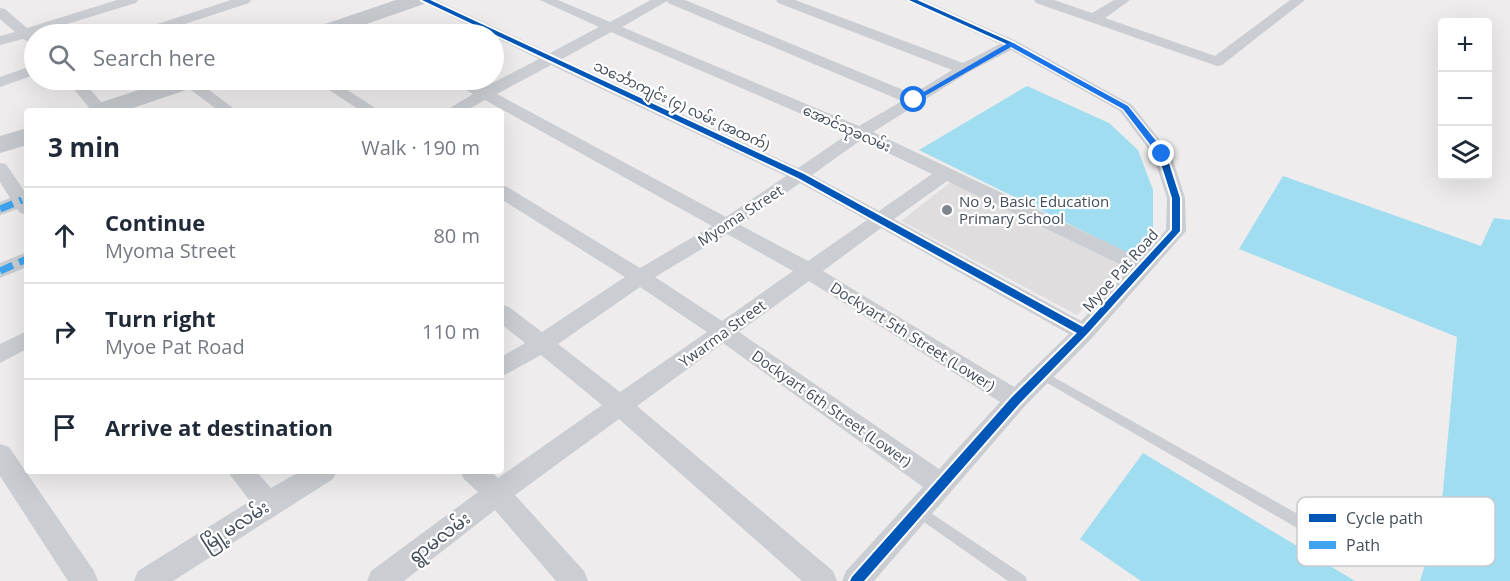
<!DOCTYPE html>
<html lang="en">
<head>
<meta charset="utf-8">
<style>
  :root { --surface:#fff; --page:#f6f6f7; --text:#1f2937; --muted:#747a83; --line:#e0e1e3 }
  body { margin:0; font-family:"Open Sans","Noto Sans Myanmar",sans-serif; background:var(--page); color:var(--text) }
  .controls { position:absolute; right:18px; top:18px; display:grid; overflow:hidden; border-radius:6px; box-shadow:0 6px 24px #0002 }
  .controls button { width:54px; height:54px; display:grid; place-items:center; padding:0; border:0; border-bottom:2px solid var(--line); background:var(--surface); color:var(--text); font:30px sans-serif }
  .stop { position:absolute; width:18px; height:18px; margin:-14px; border:4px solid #1a73e8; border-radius:50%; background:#fff }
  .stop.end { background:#1a73e8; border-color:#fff; box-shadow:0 2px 6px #0008 }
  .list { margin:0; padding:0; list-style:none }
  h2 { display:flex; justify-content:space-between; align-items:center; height:78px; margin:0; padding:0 24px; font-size:26px }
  h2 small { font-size:20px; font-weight:400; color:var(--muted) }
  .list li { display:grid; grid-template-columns:39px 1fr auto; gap:18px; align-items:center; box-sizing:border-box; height:96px; padding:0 24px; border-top:2px solid var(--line) }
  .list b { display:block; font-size:22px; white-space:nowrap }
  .list p { margin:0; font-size:20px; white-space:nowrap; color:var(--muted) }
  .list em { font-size:20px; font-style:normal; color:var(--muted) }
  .icon { flex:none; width:33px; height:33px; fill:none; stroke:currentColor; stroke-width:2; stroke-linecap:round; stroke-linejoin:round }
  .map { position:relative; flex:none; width:1510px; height:581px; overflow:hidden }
  .search { position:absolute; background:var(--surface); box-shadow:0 6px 24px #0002; left:24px; top:24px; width:480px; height:66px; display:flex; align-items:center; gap:15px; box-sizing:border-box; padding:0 21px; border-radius:33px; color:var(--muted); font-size:22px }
  .panel { position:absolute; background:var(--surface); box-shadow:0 6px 24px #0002; left:24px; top:108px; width:480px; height:366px; border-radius:6px }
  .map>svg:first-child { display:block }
</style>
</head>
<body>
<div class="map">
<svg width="1510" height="581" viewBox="0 0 1510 581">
  <rect width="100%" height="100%" fill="#eeecec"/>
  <path fill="#dfddde" d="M952,181L1124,265L1077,315L901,221Z"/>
  <path fill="#a0ddf0" d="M1027,86L1109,123L1138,150L1153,190V230L1134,256L919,150Z
    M1283,176L1481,246L1494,218L1510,220V581H1420L1441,513L1457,337L1239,249Z
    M1143,453L1355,581H1141L1080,539Z"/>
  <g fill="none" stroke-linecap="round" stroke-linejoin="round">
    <path fill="#cacdd1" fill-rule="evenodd" d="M1041,370L1362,550L1364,555L1362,560L1357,561L1352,560L1037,377L1035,374L1037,371Z
      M919,505L1025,576L1027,581H1008L914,515L912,511L914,507Z"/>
    <path fill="#cacdd1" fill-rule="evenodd" d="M117,0H138L136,3L34,34V45L23,39L0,45V36L15,32L0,19V8L5,9L27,28Z
      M231,0H251L249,3L154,34H134L136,31Z
      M418,0H436L550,53L599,27L540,0H558L610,22L651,0H685L913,94L952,70L778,3L776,0H795L963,63L1000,44L905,0H923L1016,41L1132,105L1171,154L1185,198L1186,231L1092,338L1024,407L874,581H842L846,571L923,487L723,343L637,406L833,571L837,581H802L619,419L515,495L584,571L588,581H556L495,510L404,581H367L371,571L478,492L464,479L460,471H491L498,478L602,405L541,355L501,377V357L525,343L501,324V304L509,307L542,332L625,277L501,199V185L507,187L640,268L712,226L485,100L465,111H445L473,94L455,83L453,80H471L485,87L539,59L494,37V34H487ZM667,1L668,3L902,101L859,126L622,27ZM611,32L848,134L798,168L562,59ZM1011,50L1120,111L1153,155L1167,198L1166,230L1140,258L873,132L969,72ZM551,65L786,176L726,217L497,94ZM861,140L932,174L879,211L812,175ZM947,181L1130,269L1081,321L894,219ZM800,183L867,220L808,261L740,225ZM881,228L1069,334L1014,387L823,271ZM727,234L793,271L722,321L655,277ZM809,281L1000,402L939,469L739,332ZM640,287L707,332L620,392L558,344Z
      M1034,0H1054L1092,13L1114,0H1130L1105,18L1215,56L1290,0H1305L1222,65L1217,66L1036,3Z
      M355,18L383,31L385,34C371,35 358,33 348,22Z
      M34,65V75L0,87V77Z
      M66,80H82L109,111H92Z
      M181,80H196L237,111H219L183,84Z
      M314,80H332L380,111H361Z
      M0,163L6,164L27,195V215L20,213L17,209L0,215V202L10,198L0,182Z
      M27,252V267L0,278V263Z
      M27,331V349L0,363V344Z
      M0,444L9,447L94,571L98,581H68L0,476Z
      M227,471H256L271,488L301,471H337L333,479L173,581H134L138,571L250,501Z"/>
    <path fill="#c5c9cd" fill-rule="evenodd" d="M396,0H427L424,4L338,34H307L310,29Z
      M169,80H204L201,85L124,111H86L90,106Z
      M27,128V145L0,153V136Z"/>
    <path stroke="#3fa4ed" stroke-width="7" stroke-dasharray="14 7" stroke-linecap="butt" d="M0,209L22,200
      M0,271L27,259"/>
    <defs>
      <path id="cycleway" d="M422,0H430L804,174L1083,327L1172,230V198L1158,154L1124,109L1009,45L909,0H917L1013,43L1128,107L1166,154L1180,198V231L1087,334L1020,403L864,581H850L852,577L1012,397L1077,333L798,178Z"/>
    </defs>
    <use href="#cycleway" stroke="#fff" stroke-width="4"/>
    <use href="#cycleway" fill="#0057b8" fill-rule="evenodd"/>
  </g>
  <path fill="#1a73e8" d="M1008,43H1013L1128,106L1165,152V156H1159L1123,109L1011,47L916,101L910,100Z"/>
  <circle fill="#7f858d" stroke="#fff" stroke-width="2" cx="947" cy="210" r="6"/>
  <g text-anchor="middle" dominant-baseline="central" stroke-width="4.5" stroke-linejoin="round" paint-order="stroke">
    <g font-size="14" fill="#434e5a" stroke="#fff">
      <text transform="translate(682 105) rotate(25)">သင်္ဘောကျင်း (၄) လမ်း (အထက်)</text>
      <text transform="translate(847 128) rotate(24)">အောင်သုခလမ်း</text>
    </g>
    <g font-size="15" fill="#434e5a" stroke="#fff" text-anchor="start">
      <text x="959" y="201">No 9, Basic Education<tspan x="959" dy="17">Primary School</tspan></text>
    </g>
    <g font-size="15" fill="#434e5a" stroke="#fff">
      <text transform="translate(740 215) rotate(-33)">Myoma Street</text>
      <text transform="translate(1120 270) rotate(-48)">Myoe Pat Road</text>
      <text transform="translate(722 333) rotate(-36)">Ywarma Street</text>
      <text transform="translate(913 336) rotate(32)">Dockyart 5th Street (Lower)</text>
      <text transform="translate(832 408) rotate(35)">Dockyart 6th Street (Lower)</text>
    </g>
    <g font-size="18" fill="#434e5a" stroke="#fff">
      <text transform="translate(235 525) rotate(-33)">မြို့မလမ်း</text>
      <text transform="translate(439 537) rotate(-37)">ရွာမလမ်း</text>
    </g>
  </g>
  <rect x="1297" y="497" width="198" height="69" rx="9" fill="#fff" stroke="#c7cace" stroke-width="1.5"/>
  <rect x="1309" y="514" width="27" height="8" fill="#0057b8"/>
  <rect x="1309" y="541" width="27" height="8" fill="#3fa4ed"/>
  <g font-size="16" fill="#434e5a">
    <text x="1346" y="524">Cycle path</text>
    <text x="1346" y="551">Path</text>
  </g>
</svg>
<div class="controls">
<button>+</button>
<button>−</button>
<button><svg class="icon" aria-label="layers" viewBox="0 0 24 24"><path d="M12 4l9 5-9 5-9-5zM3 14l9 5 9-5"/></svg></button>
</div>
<div class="stop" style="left:914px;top:100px"></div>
<div class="stop end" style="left:1162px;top:154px"></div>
<div class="search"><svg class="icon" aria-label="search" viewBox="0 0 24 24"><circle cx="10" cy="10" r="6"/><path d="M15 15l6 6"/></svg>Search here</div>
<section class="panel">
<h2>3 min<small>Walk · 190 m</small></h2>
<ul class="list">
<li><svg class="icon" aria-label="ahead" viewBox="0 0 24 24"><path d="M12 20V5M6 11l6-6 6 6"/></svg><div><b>Continue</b><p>Myoma Street</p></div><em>80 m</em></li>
<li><svg class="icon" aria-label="right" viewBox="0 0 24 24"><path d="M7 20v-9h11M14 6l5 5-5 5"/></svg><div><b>Turn right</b><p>Myoe Pat Road</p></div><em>110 m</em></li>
<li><svg class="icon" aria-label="arrive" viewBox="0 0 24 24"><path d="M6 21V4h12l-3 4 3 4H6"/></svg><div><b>Arrive at destination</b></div></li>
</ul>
</section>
</div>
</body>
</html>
